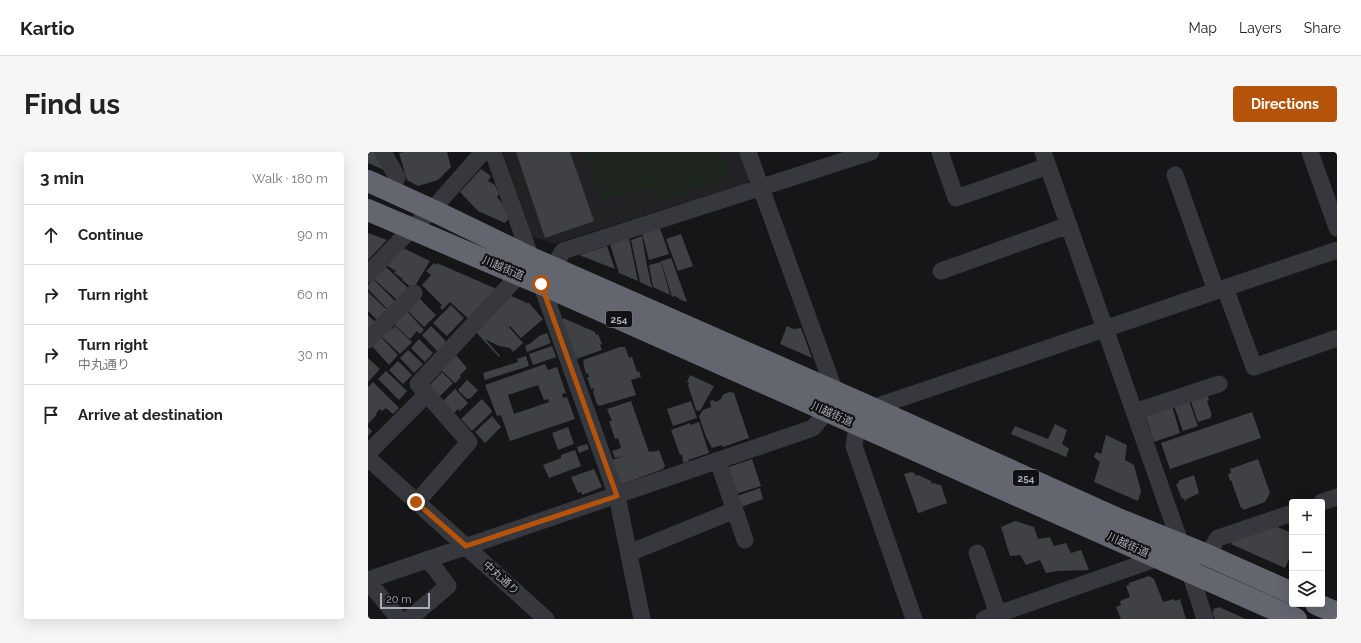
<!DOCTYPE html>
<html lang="en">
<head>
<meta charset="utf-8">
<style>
  :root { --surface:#fff; --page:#f6f6f6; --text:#222; --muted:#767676; --line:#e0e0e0; --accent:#b45309 }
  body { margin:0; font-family:Raleway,"Noto Sans JP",sans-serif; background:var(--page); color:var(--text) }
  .controls { position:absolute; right:12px; bottom:12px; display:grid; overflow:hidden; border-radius:4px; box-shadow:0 4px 16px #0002 }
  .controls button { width:36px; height:36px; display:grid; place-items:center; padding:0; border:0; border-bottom:1px solid var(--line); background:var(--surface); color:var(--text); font:20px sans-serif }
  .scale { position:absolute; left:12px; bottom:10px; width:50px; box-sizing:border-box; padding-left:4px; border:2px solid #a8adb8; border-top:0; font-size:11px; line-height:14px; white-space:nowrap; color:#a8adb8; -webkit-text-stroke:3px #111113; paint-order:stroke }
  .stop { position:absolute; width:12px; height:12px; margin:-9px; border:3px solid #b45309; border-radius:50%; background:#fff }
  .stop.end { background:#b45309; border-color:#fff; box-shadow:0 1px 4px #0008 }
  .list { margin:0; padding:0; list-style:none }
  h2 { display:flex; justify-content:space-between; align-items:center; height:52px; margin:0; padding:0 16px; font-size:17px }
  h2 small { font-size:13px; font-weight:400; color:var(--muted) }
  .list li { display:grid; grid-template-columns:26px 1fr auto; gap:12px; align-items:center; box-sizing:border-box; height:60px; padding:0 16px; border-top:1px solid var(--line) }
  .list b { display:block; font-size:15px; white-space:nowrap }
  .list p { margin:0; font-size:13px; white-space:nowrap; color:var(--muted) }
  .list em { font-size:13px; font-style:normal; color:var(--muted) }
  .icon { flex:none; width:22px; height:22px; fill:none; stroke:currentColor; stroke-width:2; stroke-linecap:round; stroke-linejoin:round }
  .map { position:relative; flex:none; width:969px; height:467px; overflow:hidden; border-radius:4px }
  header { display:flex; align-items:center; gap:24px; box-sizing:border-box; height:56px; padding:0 20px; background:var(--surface); border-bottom:1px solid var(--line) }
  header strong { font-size:19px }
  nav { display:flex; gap:22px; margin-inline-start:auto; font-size:14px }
  .intro { display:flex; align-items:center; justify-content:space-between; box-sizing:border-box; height:96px; padding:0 24px }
  h1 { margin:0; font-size:28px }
  .button { padding:10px 18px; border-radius:4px; background:var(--accent); color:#fff; font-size:14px; font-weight:700 }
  main { display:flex; gap:24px; padding:0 24px }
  aside { flex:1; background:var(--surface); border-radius:4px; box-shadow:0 4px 16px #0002 }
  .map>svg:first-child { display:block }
</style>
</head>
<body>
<header>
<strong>Kartio</strong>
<nav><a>Map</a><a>Layers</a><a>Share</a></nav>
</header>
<div class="intro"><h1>Find us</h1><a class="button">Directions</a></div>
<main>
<aside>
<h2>3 min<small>Walk · 180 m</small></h2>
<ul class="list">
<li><svg class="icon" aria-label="ahead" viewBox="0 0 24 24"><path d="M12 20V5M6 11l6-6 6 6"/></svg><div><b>Continue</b></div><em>90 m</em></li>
<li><svg class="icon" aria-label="right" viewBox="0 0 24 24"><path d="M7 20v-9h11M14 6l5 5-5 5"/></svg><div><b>Turn right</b></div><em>60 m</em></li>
<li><svg class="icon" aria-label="right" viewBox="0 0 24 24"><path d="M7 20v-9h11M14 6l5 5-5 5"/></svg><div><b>Turn right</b><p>中丸通り</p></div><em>30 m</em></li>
<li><svg class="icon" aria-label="arrive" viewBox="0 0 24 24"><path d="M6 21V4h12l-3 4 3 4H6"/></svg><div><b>Arrive at destination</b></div></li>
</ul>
</aside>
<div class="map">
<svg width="969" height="467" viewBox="0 0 969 467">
  <rect width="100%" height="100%" fill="#161618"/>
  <path fill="#222225" d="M135,0H374L383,25L379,31L186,92L164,84Z"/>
  <path fill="#1e261f" d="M217,0H352L361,26L292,49L288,39L283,36L241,48L235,47Z"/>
  <path fill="#404145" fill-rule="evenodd" d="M0,0H10L21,20L0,11Z
    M36,0H79L83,15L70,28L50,34L39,28L31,1Z
    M148,0H202L226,69L177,86Z
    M113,17L123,24L120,29L127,33L131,42L129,45L134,51L141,66L137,71L110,59L92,40Z
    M292,76L301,102L281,108L274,81Z
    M0,81L19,88L0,108Z
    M313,82L325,114L310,119L298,87Z
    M274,84L279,114L284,136L272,130L263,88Z
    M261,86L270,129L251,121L242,92Z
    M239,94L247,117L211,103Z
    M35,96L62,109L45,137L34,128L35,127L26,121L28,119L18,113Z
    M303,106L304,108L319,150L313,148L307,144L304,145L293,109Z
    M293,110L302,143L285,135L281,113Z
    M66,111L68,113L69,111L131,138L103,169L82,150L74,158L72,155L74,153L54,133L63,123L58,119Z
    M17,114L40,136L29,148L6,127Z
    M5,127L29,151L21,159L0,137V133Z
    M0,140L21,160L11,170L0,159Z
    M141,143L157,150L158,151L156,154L160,150L175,167L153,186L142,174L141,175L155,191L145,200L142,196L131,194L117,187L132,204L131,205L106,178Z
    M51,146L68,163L56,175L39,158Z
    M83,153L96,166L79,184L65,171Z
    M38,158L56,178L52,182L49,179L42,187L26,172Z
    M0,163L7,170L0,177Z
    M195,166L227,180L228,183L230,182L234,192L232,193L234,198L208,207L194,169Z
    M27,174L44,190L32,202L13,184L22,175L24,177Z
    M63,174L77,188L78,191L69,199L54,183Z
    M419,174L426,177L433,176L444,206L412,192Z
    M179,181L183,191L159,200L157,194L163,191L171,184Z
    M12,184L30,203L21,213L3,193Z
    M51,187L65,201L57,210L43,196Z
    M184,194L188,205L165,213L161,202Z
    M252,195H257L261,206L264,205L269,220L271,219L273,225L263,228L268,243L231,254L230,252L229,253L225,240L226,239L225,236L223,237L219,225H221L220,221L218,222L215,211L216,210L215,208Z
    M40,198L55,212L46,221L32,206Z
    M88,203L99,216L92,223L93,225L87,231L72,217L86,204L87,205Z
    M158,204L161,214L117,228L115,221L150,210L149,207Z
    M0,206L12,217L0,230Z
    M30,209L44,223L35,232L21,218Z
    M177,212L180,218L189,215L198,241L194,242L195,246L199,245L207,267L142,289L133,263L129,264L117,233ZM170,233L176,248L180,247L181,250L146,262L140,243Z
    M18,219L39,239L31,248L10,227Z
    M74,220L85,231L71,245L60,235Z
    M322,223L346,234L332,259L328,258L320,233L321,231L319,230Z
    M99,228L110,238L102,247L101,246L99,247L90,238Z
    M5,230L31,256L25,262L18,256L14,259L12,257L8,261L9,262L0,272V235Z
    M87,237L100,251L92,259L90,257L84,263L73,251Z
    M838,238L841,248L839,249L844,263H843V266L830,270L821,244Z
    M362,240L366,241L381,286L355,295L354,293L344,296L338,285L331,264L335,258L343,255L342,249L346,248L347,250L352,248L356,242Z
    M819,243L830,274L815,279L804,248Z
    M114,247L122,256L124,260L104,279L93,267Z
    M263,249L281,300L284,299L285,300L291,298L297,314L295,317L252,333L244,308L256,304L247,306L244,299L253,296L250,286L247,287L241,269H244L239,257Z
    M323,249L329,266L305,274L299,257Z
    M804,254L812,281L786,290L777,263Z
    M884,260L893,286L802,317L793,291Z
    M124,264L133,275L117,291L107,280Z
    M331,270L341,301L320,308L321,309L315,311L314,302L312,303L303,278L322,271V273Z
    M687,272L699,278L694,292L701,297L698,305L643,282L647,274L680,287Z
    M0,275L4,279L0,284Z
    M200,275L206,292L190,298L184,281Z
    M738,283L759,293L757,308L766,313L773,339L770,349L726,330L732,310L726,305L728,300L733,302Z
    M219,292L221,297L211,301L209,295Z
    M207,298L213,314L181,326L175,313L193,306V303Z
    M384,307L393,334L368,342L358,316Z
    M890,307L902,341L897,350L875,358V356H873L863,328L862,329L860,322L863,321L862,317Z
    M226,317L234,335L214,343L213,340L210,341L203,325Z
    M544,320L546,321L548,324L550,323L563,329L564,332L567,331L568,332L573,333L579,351L556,359L555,358V360L550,361L536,322Z
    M826,323L831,341L819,347L817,350L816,346L814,347L808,332L811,331L810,329Z
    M392,336L395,347L373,355L369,344Z
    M647,369L666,375L670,387L682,385L686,394L698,391L703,401L713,398L721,418L689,419L678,421L672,408L658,413L652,403L642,404L633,375Z
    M902,372L924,381V400L917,416L863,392L865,387Z
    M781,424L786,427L795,450L806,447L807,449L812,447L818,467H753L748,455L753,453L752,449L762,445L758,434L761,433V431Z
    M852,455L853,456L878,467H847L844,460L846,459L845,457Z"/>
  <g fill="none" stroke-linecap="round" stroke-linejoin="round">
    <path stroke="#37383d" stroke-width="17" d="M15,0L29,25L24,39
      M125,0L163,106
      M572,0L588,46L680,14
      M675,0L813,393L837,467
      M942,0L969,76
      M807,23L848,139
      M185,116L195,99L503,0
      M573,119L701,73
      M0,122L43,77L64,58L115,0
      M173,132L249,344L274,467
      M857,136L886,215L969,186
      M0,188L46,141
      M766,260L851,232
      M0,301L59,242
      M0,306L178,467
      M350,309L377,388
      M49,350L101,290L50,232L151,123
      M954,350L969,345
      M261,401L367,358
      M609,401L630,462
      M828,404L839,403L850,386L924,361
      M0,428L445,276L458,260L467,240L380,0
      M0,429L31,467
      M41,467L80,434L60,407
      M546,467L486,294L489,273L504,256L969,98
      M616,467L790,406H797"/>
    <path stroke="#63666e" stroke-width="22" d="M0,29L64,58L163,106L504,256L750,367L839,403L924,441
      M0,58L173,132L928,467
      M948,452L969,461"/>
  </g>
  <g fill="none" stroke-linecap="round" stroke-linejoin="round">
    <path stroke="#b45309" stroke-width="5" d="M48,350L98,394L249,344L173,132"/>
  </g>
  <g text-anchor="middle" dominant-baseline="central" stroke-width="4" stroke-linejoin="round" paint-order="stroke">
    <g fill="#111113" stroke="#7b7e86" stroke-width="1">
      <rect x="238" y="159" width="26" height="16" rx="3"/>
      <rect x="645" y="318" width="26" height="16" rx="3"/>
    </g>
    <g font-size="10" font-weight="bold" fill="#a8adb8">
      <text x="251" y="167">254</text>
      <text x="658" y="326">254</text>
    </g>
    <g font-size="11" fill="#a8adb8" stroke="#111113">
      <text transform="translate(135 116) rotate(23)">川越街道</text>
      <text transform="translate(464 262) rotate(24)">川越街道</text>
      <text transform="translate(760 393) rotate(24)">川越街道</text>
      <text transform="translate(133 426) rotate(42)">中丸通り</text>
    </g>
  </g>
</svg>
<div class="controls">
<button>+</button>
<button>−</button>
<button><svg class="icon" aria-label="layers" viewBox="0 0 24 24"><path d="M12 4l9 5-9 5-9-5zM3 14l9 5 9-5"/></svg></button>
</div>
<div class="scale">20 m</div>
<div class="stop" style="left:173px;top:132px"></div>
<div class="stop end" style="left:48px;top:350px"></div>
</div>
</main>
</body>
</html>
